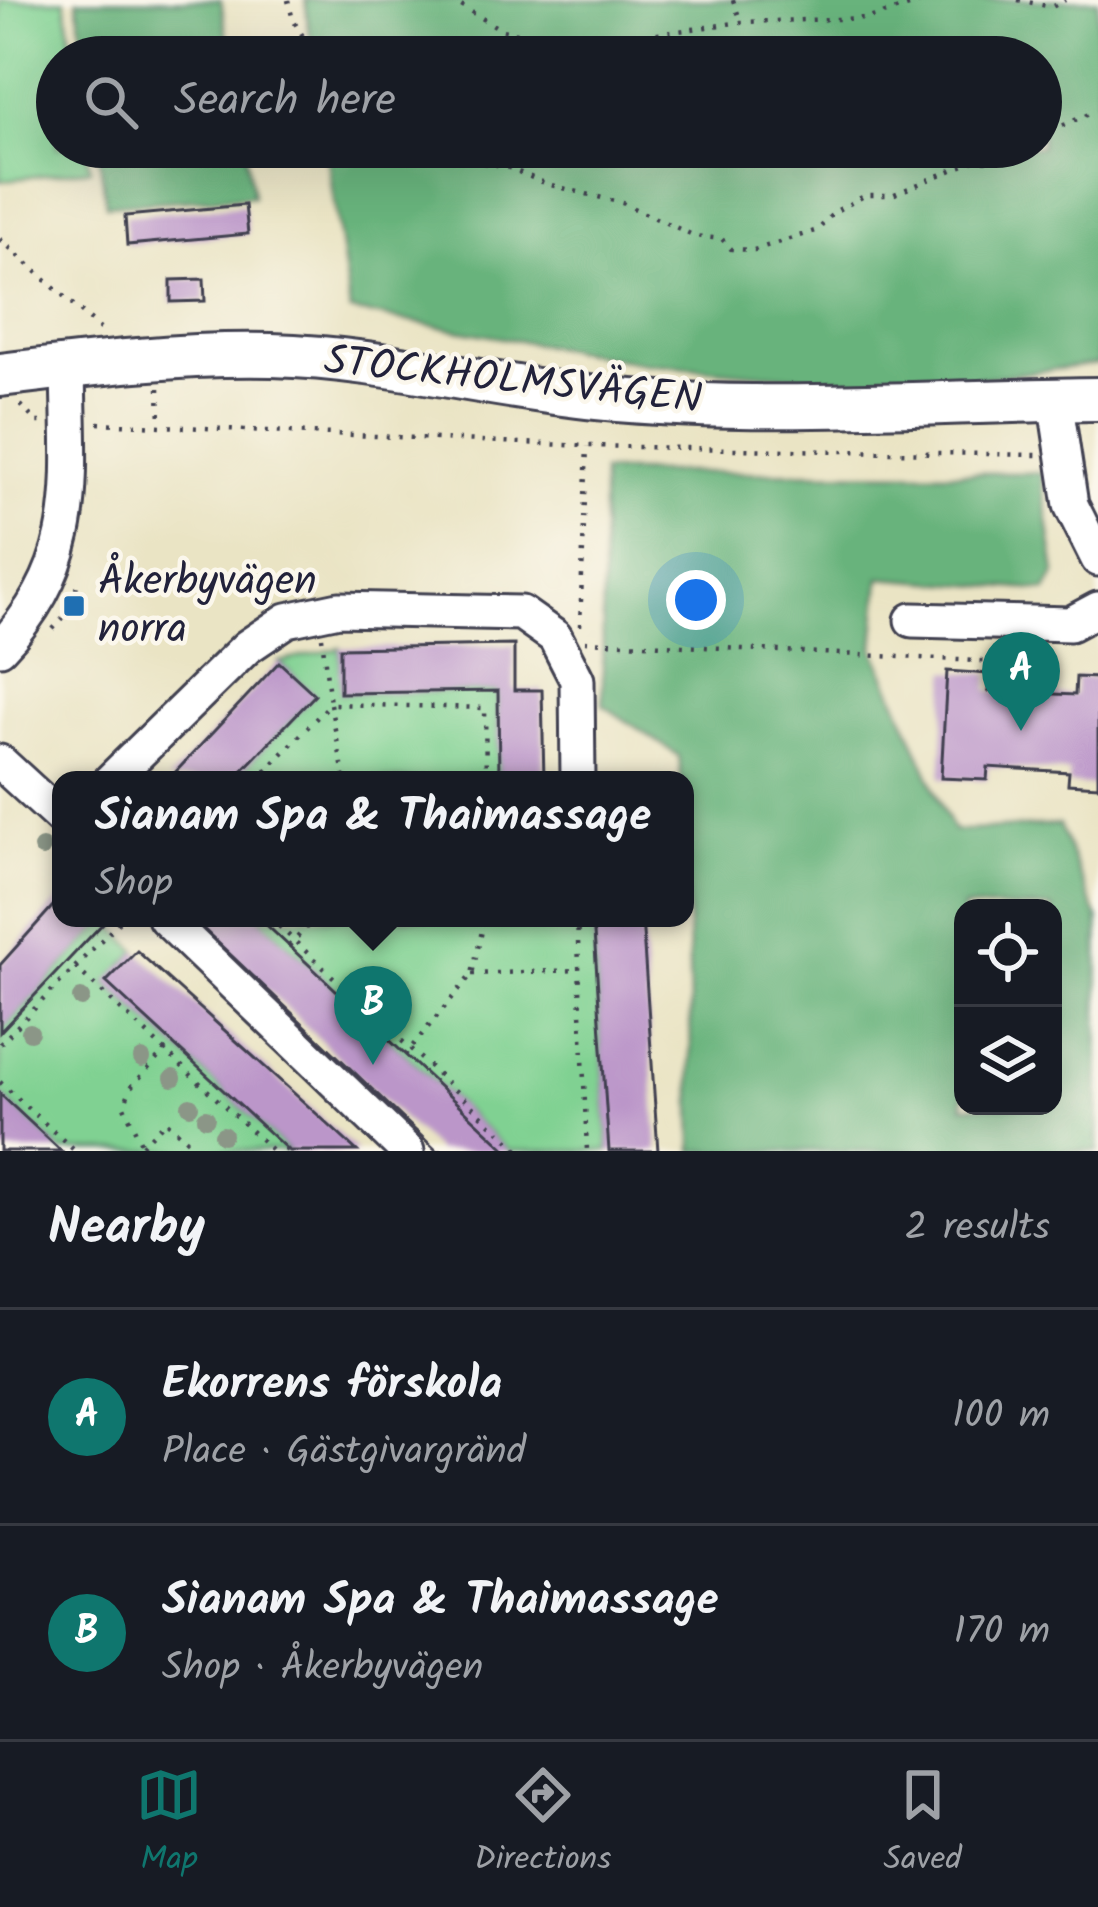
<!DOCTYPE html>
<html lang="en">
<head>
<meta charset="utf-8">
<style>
  :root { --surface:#171b24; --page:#20242c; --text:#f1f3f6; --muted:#9ea1a6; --line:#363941; --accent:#0f766e }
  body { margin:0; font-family:Kalam,sans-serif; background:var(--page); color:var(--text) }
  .controls { position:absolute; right:36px; bottom:36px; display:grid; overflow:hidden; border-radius:24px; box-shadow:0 12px 48px #0002 }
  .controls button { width:108px; height:108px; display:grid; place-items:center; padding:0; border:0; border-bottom:3px solid var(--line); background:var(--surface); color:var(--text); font:60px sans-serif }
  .you { position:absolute; left:696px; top:600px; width:42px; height:42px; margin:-30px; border:9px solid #fff; border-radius:50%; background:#1a73e8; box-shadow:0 0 0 18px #1a73e833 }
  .badge { display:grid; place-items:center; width:78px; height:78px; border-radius:50%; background:var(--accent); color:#fff; font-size:39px; font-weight:700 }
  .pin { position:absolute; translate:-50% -99px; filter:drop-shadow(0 3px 6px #0008) }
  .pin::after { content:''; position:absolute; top:63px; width:42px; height:36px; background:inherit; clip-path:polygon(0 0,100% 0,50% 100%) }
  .popup { position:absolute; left:52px; top:771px; width:642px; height:156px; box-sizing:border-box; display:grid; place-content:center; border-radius:24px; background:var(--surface); filter:drop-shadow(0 3px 9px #0005); font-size:39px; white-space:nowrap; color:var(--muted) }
  .popup b { font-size:45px; color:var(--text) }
  .popup::after { content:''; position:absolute; left:50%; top:100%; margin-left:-24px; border:24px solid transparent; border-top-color:var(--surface) }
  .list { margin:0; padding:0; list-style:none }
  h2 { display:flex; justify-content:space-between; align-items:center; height:156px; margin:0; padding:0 48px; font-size:51px }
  h2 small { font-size:39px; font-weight:400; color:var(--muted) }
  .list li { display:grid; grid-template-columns:78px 1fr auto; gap:36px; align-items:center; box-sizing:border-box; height:216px; padding:0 48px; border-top:3px solid var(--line) }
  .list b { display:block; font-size:45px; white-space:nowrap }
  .list p { margin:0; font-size:39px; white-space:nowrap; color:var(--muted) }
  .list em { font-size:39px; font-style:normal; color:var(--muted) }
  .icon { flex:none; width:66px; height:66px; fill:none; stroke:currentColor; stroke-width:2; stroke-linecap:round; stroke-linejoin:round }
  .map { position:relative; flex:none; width:1098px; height:1151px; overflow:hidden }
  .search { position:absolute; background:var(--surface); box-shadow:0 12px 48px #0002; left:36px; right:36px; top:36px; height:132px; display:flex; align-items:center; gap:30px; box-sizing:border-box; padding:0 42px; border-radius:66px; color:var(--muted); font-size:45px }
  .sheet { height:588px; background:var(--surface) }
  nav { display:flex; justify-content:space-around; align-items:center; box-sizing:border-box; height:168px; border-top:3px solid var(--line); background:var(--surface); font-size:33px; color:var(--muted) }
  nav a { display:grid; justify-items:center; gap:6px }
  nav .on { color:var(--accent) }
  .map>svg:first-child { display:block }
</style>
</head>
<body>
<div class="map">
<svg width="1098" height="1151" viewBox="0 0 1098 1151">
  <rect width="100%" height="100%" fill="#fbf7ec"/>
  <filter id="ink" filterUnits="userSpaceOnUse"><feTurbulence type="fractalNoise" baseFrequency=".00833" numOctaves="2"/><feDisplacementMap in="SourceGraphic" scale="24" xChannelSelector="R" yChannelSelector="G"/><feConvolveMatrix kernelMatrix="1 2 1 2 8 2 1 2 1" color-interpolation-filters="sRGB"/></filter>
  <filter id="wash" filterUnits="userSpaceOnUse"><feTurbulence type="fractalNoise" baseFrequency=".004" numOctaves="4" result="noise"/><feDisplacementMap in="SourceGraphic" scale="48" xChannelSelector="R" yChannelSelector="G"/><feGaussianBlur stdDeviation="2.7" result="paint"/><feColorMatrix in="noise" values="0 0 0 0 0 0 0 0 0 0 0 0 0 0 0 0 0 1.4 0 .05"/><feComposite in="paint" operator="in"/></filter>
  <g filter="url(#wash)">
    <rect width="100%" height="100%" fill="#eae4c4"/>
    <path fill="#80d192" stroke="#517a66" stroke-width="3" d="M0,0H65L74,57H57V147H86L90,169L0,181Z
      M340,648L341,693L498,691L499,780H233L314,695L279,662Z
      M259,918H593L609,1151H508Z
      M107,919L137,951L107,983L289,1151H61L0,1094V1032Z"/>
    <path fill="#68b37c" stroke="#456a5c" stroke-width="3" fill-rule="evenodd" d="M77,0H221L230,57H85Z
      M305,0H1098V364L914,387L643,363L350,311L326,147H1041V57H313Z
      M98,147H245L253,196L106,205Z
      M602,472L1041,473L1056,573L1046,591L880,578L874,648L953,831L1059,825L1098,919V1151H693L685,780H681L679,756L603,705ZM963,908H1053V1106H963Z"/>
    <g id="blocks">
      <path fill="#bb96c9" d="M245,205L248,234L127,245L125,216Z
        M204,279L205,301L171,302V280Z
        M514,645V690H542L544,780H499L498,691L340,693V648Z
        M279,662L315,695L233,780H168Z
        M947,671L989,674L988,691L1075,695L1076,677L1098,678V786L1068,784L1069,772L988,767L987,780L941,778Z
        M61,897V918H108L0,1032V965Z
        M192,918H259L508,1151H437Z
        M593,918H642L658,1151H609Z
        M137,951L318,1115L357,1151H289L106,982Z
        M0,1094L61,1151H0Z"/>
    </g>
  </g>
  <g filter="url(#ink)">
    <use href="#blocks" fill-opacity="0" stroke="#403f50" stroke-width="3"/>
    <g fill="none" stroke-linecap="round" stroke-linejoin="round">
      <defs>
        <path id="minor" d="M1055,399L1071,505L1098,559
          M912,620L1070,624L1098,609
          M0,648C84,561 69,478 68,366
          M0,762L61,818
          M111,780L247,647L287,620L339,609L521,613L555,637L577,680L578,780
          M165,918L407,1151"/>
        <path id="major" d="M0,375C90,364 181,353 272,355C382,358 488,387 597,398C763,415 932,401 1098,399"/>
      </defs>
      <use href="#minor" stroke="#403f50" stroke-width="39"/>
      <use href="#major" stroke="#403f50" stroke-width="48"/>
      <path stroke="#403f50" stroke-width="4.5" stroke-dasharray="3 9" stroke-linecap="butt" d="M288,0L293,20L316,57
        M451,0L502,30L582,45L741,22L869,18L929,0
        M733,0L741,22
        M1018,0L1052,7L1065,0
        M1041,135L1096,111
        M377,147L504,166L547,184L622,203L695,236L722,239L731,249L754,250L818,230L834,212L866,195H892L974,161L1013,160L1028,147
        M0,239L100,329
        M159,388L160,424
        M21,405L36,422H44
        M98,423L587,446L1039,455
        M580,626L587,446
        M53,629L74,606L77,583
        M322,637L330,704L485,708L486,780
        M585,641L998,662
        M330,704L345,780
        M257,780L330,704
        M270,918L520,1151
        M577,918L587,1151
        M289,946L315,918
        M75,967L123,918
        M472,974L579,970
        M0,1044L75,967L273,1151
        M405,1055L472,974L485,918
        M0,1082L75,1151
        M142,1145L166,1121L199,1151
        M136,1151L142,1145L124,1106L131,1087L172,1043
        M284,1151L286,1149"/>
      <use href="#minor" stroke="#fff" stroke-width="33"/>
      <use href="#major" stroke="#fff" stroke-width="42"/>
    </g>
    <g fill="#8b9687">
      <circle cx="42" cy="848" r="9"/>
      <circle cx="81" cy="998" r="9"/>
      <circle cx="30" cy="1032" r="9"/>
      <circle cx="142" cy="1059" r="9"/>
      <circle cx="173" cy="1078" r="9"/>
      <circle cx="190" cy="1106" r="9"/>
      <circle cx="206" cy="1118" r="9"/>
      <circle cx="223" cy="1135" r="9"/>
    </g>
  </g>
  <rect fill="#1f6fb2" stroke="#fbf7ec" stroke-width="4.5" x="62" y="594" width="24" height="24" rx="6"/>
  <g text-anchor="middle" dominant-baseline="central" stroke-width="9" stroke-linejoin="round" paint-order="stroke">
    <g font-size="42" fill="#22223b" stroke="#fbf7ec">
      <text transform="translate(513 381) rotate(6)">STOCKHOLMSVÄGEN</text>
    </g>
    <g font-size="42" fill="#22223b" stroke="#fbf7ec" text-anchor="start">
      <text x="98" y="582">Åkerbyvägen<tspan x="98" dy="48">norra</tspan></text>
    </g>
  </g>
</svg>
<div class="controls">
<button><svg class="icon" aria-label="locate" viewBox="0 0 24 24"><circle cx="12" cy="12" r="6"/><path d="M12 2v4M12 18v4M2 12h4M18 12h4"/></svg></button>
<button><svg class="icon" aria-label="layers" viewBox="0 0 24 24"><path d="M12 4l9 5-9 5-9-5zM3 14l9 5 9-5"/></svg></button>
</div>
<div class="you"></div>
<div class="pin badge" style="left:1021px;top:731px">A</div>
<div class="pin badge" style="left:373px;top:1065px">B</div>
<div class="popup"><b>Sianam Spa &amp; Thaimassage</b>Shop</div>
<div class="search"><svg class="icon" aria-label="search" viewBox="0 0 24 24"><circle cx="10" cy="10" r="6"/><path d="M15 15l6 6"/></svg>Search here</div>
</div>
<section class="sheet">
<h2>Nearby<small>2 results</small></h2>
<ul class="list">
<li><span class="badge">A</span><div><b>Ekorrens förskola</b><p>Place · Gästgivargränd</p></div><em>100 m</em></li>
<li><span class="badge">B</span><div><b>Sianam Spa &amp; Thaimassage</b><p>Shop · Åkerbyvägen</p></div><em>170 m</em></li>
</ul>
</section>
<nav>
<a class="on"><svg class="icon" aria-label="map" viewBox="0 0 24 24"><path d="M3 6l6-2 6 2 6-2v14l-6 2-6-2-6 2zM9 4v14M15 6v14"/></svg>Map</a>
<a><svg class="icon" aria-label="directions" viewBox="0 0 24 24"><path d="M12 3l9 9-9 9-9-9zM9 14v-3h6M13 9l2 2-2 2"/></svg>Directions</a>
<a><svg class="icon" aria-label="saved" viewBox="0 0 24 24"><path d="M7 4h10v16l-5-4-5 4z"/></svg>Saved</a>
</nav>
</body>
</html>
